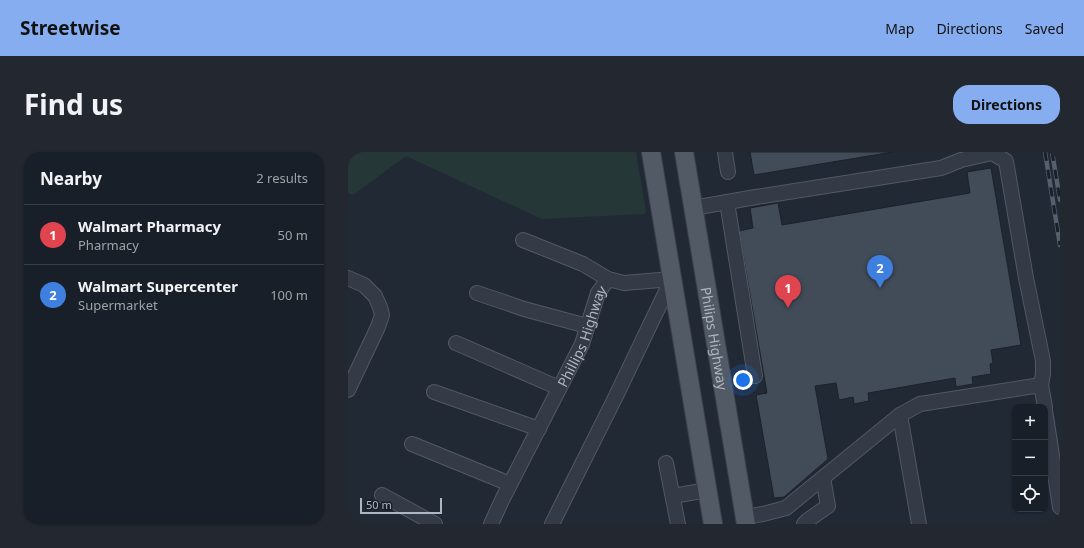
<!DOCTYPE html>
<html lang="en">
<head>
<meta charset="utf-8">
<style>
  :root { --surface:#191f28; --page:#222730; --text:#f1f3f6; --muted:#9fa2a8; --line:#373d45; --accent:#86adef }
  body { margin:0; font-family:"Noto Sans",sans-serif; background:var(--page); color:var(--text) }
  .controls { position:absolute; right:12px; bottom:12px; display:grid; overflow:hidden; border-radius:8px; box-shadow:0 1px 3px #0004 }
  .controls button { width:36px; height:36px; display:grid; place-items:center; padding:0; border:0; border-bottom:1px solid var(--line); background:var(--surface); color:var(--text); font:20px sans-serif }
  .scale { position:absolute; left:12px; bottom:10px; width:82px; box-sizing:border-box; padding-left:4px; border:2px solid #aeb6c2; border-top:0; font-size:11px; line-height:14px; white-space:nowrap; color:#aeb6c2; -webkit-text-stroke:3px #1a202a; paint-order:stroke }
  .you { position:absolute; left:395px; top:228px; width:14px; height:14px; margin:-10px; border:3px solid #fff; border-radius:50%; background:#1a73e8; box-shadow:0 0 0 6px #1a73e833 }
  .badge { display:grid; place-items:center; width:26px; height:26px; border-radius:50%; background:var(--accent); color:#fff; font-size:13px; font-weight:700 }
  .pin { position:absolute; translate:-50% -33px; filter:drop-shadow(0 1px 2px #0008) }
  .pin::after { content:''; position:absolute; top:21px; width:14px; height:12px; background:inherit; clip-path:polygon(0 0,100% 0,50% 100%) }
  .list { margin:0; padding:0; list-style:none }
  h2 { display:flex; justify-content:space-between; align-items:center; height:52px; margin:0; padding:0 16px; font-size:17px }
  h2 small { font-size:13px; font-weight:400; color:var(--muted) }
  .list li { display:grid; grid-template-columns:26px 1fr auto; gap:12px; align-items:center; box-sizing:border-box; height:60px; padding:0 16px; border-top:1px solid var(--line) }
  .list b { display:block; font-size:15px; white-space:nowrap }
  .list p { margin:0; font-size:13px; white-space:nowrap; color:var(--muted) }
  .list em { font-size:13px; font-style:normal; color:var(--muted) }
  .icon { flex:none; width:22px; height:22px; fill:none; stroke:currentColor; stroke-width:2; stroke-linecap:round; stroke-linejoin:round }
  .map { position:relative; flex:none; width:712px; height:372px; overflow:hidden; border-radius:16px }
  header { display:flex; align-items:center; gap:24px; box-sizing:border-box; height:56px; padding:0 20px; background:var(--accent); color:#111 }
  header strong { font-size:19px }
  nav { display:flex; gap:22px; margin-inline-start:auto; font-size:14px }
  .intro { display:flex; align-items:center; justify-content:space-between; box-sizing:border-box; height:96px; padding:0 24px }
  h1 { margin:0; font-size:28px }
  .button { padding:10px 18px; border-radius:16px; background:var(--accent); color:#111; font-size:14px; font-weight:700 }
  main { display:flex; gap:24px; padding:0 24px }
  aside { flex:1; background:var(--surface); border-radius:16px; box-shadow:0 1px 3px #0004 }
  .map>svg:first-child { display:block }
</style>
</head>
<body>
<header>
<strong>Streetwise</strong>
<nav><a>Map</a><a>Directions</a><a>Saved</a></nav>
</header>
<div class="intro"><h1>Find us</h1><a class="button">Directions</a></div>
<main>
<aside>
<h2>Nearby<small>2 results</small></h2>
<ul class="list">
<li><span class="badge" style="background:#e0444e">1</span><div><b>Walmart Pharmacy</b><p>Pharmacy</p></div><em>50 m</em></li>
<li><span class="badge" style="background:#3f7fe0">2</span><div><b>Walmart Supercenter</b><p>Supermarket</p></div><em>100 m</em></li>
</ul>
</aside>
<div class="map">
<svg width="712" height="372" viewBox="0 0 712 372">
  <rect width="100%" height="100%" fill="#212935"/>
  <path fill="#263738" d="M0,0H288L298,61L295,62L194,67L58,4L5,43L0,41Z"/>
  <path fill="#424c59" stroke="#1c222c" d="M402,0H545L406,23Z
    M643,16L673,193L643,198L645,211L642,212L643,222L624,225L625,232L608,235L607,226L520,241L521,249L506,252L505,245L491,248L488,231L467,234L480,307L436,345L426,346L408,243L419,241L391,79L405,76L402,56L430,51L434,73L622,41L619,20Z"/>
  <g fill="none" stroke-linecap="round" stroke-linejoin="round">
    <defs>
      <g id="minor">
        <path d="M377,0L380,20"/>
        <path d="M379,50L407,224"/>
        <path d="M345,56L408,45L593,16L613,8L644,1L658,9L678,126L695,209V222L693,233"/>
        <path d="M175,88L235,112L260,127L276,131L324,127"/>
        <path d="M0,126L16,133L27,144L32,155L34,163L30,175L0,238"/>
        <path d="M129,141L153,149L176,157L239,174"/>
        <path d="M108,191L211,236"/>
        <path d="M86,240L191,277"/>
        <path d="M697,258L712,355"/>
        <path d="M552,263L571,372"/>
        <path d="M64,292L162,332"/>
        <path d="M318,311L330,372"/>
        <path d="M34,343L87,372"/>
        <path d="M325,344L359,338"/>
        <path d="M397,365L415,362L438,356L552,263L572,252L693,233L697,255"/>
        <path id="s1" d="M143,372L155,346L234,192L250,141L260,127"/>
        <path d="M204,372L268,244L324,127"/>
        <path d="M456,372L460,368L480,354L475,326"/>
      </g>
      <g id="major">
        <path d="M303,0L365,372"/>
        <path id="s2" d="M336,0L398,372"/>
      </g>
    </defs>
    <use href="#minor" stroke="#525963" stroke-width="16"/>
    <use href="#major" stroke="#3e444f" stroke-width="20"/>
    <use href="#minor" stroke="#343b46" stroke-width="14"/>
    <use href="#major" stroke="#525a66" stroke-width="18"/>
    <defs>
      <path id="rail" d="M697,0L712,93
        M704,0L712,48"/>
    </defs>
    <use href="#rail" stroke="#565f6c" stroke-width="4.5"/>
    <use href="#rail" stroke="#1a202a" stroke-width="3" stroke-dasharray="9" stroke-linecap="butt"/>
  </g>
  <g text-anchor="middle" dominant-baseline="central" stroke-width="4" stroke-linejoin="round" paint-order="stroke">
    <g font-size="14" fill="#aeb6c2" stroke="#1a202a">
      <text stroke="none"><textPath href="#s1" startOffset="209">Phillips Highway</textPath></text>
      <text stroke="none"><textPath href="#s2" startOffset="189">Philips Highway</textPath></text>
    </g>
  </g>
</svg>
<div class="controls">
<button>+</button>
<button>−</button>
<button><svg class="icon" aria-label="locate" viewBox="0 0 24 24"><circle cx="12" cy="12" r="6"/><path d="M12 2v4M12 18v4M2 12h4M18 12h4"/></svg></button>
</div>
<div class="scale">50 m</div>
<div class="you"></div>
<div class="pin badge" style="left:440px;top:156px;background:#e0444e">1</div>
<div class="pin badge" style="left:532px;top:136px;background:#3f7fe0">2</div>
</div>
</main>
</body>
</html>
